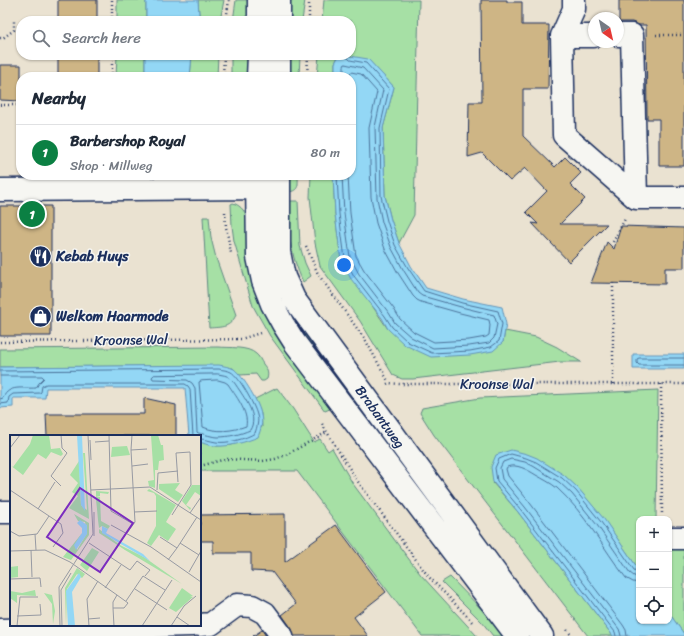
<!DOCTYPE html>
<html lang="en">
<head>
<meta charset="utf-8">
<style>
  :root { --surface:#fff; --page:#f2f2f3; --text:#1f2937; --muted:#747a83; --line:#e0e1e3; --accent:#0b8043 }
  body { margin:0; font-family:Sriracha,sans-serif; background:var(--page); color:var(--text) }
  .controls { position:absolute; right:12px; bottom:12px; display:grid; overflow:hidden; border-radius:8px; box-shadow:0 1px 3px #0004 }
  .controls button { width:36px; height:36px; display:grid; place-items:center; padding:0; border:0; border-bottom:1px solid var(--line); background:var(--surface); color:var(--text); font:20px sans-serif }
  .compass { position:absolute; left:588px; top:12px; width:36px; height:36px; border-radius:50%; background:var(--surface); box-shadow:0 1px 3px #0004; rotate:146deg }
  .you { position:absolute; left:344px; top:265px; width:14px; height:14px; margin:-10px; border:3px solid #fff; border-radius:50%; background:#1a73e8; box-shadow:0 0 0 6px #1a73e833 }
  .badge { display:grid; place-items:center; width:26px; height:26px; border-radius:50%; background:var(--accent); color:#fff; font-size:13px; font-weight:700 }
  .pin { position:absolute; translate:-50% -50%; border:2px solid #fff; box-shadow:0 1px 4px #0006 }
  .list { margin:0; padding:0; list-style:none }
  h2 { display:flex; justify-content:space-between; align-items:center; height:52px; margin:0; padding:0 16px; font-size:17px }
  h2 small { font-size:13px; font-weight:400; color:var(--muted) }
  .list li { display:grid; grid-template-columns:26px 1fr auto; gap:12px; align-items:center; box-sizing:border-box; height:56px; padding:0 16px; border-top:1px solid var(--line) }
  .list b { display:block; font-size:15px; white-space:nowrap }
  .list p { margin:0; font-size:13px; white-space:nowrap; color:var(--muted) }
  .list em { font-size:13px; font-style:normal; color:var(--muted) }
  .icon { flex:none; width:22px; height:22px; fill:none; stroke:currentColor; stroke-width:2; stroke-linecap:round; stroke-linejoin:round }
  .map { position:relative; flex:none; width:684px; height:636px; overflow:hidden }
  .search { position:absolute; background:var(--surface); box-shadow:0 1px 3px #0004; left:16px; top:16px; width:340px; height:44px; display:flex; align-items:center; gap:10px; box-sizing:border-box; padding:0 14px; border-radius:16px; color:var(--muted); font-size:15px }
  .panel { position:absolute; background:var(--surface); box-shadow:0 1px 3px #0004; left:16px; top:72px; width:340px; height:108px; border-radius:16px }
  .map>svg:first-child { display:block }
</style>
</head>
<body>
<div class="map">
<svg width="684" height="636" viewBox="0 0 684 636">
  <rect width="100%" height="100%" fill="#eae2d1"/>
  <filter id="ink" filterUnits="userSpaceOnUse"><feTurbulence type="fractalNoise" baseFrequency=".025" numOctaves="2"/><feDisplacementMap in="SourceGraphic" scale="8" xChannelSelector="R" yChannelSelector="G"/><feConvolveMatrix kernelMatrix="1 2 1 2 8 2 1 2 1" color-interpolation-filters="sRGB"/></filter>
  <g filter="url(#ink)">
    <path fill="#a6e0a5" stroke="#608882" d="M117,0H146V21H117Z
      M198,0H224L220,21H197L199,14Z
      M236,0H250V21H233Z
      M288,0H305L302,21H288Z
      M324,0H419L414,215L399,243L391,220L385,196L383,128L394,87L368,60L344,55H351V21H322Z
      M117,55H145V77H116Z
      M192,55H218L217,77H190Z
      M231,55H251L250,77H231Z
      M288,55H300L299,77H289Z
      M319,55H339L335,63V77H317Z
      M288,175H298C298,184 300,191 288,192Z
      M311,175H333L335,214L341,260L388,329L503,342L505,331L536,337L557,347L581,362H560L413,379H402L393,375L360,321L320,266L315,243L310,197Z
      M288,201H298L300,246L305,263L311,276L303,282C290,253 288,233 288,201Z
      M233,203C251,209 249,230 250,245L332,408L325,411L270,336L253,306L234,241L232,226L231,204Z
      M203,217H209L211,238L216,258L236,315C230,328 222,327 209,328Z
      M297,317L355,394L346,399L291,321Z
      M218,347C228,348 248,346 256,354C259,356 261,361 263,364C267,369 269,373 267,379L264,381H261L256,374L240,375L233,368L155,366L0,367V349Z
      M277,388L293,409L314,442L320,439L328,451L332,448L353,484L405,554L421,575L477,636H422L297,471H200V442L217,446L232,445L262,427L261,414L255,399Z
      M658,390L656,519H639V570C616,537 594,503 564,475L493,483L518,512L613,636H588L434,435L420,413L422,408L480,398Z
      M669,548L684,549V634L669,613Z
      M450,577L493,621L506,636H493L482,622L442,582Z"/>
    <path fill="#93d7f5" stroke="#6394b9" d="M146,0H198L199,14L197,21H146Z
      M145,55H192L190,77H145Z
      M339,55H344L368,59L394,87L383,128L385,196L391,220L399,243L411,266L426,288L463,299L502,307L506,324L503,342L493,351L470,355L431,357L405,345L388,329L382,318L351,279L341,260L335,214L333,175H351V77H335V63Z
      M633,354H684V369H633Z
      M219,365C224,366 230,367 234,369C243,376 260,404 261,415C263,423 261,429 258,437C246,442 229,447 216,446C211,446 205,444 200,442V436H189L185,388H46L45,398H13V407L0,408V367Z
      M511,450L527,454L537,458L564,475L578,488L604,519L639,570V621H669V613L684,634V636H613L518,512L493,482L491,467L496,455Z"/>
    <g fill="none" stroke-linecap="round" stroke-linejoin="round">
      <path stroke="#4b729a" stroke-width="1" d="M337,175L339,214L345,259L354,276L385,316L392,327L408,342L432,353L470,351L491,347L499,341L502,324L498,311L462,303L424,291L408,268L395,245L387,221L381,196L380,128L389,89L366,63L350,60L348,58L347,55
        M342,175L344,213L350,257L359,274L389,313L395,323L411,337L433,348L469,346L489,343L494,338L497,324L494,315L461,307L422,296L418,293L404,271L391,247L382,222L377,198L375,127L383,90L363,68L345,64L344,66V77
        M348,175L350,213L356,256L364,270L394,309L400,319L414,332L434,342L469,340L486,337L489,335L490,325L489,320L460,313L421,302L417,300L413,296L398,273L385,249L376,223L371,197L369,128L377,92L361,74L351,72L350,73V77
        M684,358H639L637,359V363L639,365H684
        M0,371L219,369C222,370 228,370 231,372C239,376 255,406 257,415C259,421 257,427 255,433C246,439 226,444 216,442C210,441 205,439 200,439
        M218,374C222,375 227,375 230,378C234,381 237,387 240,391C247,402 258,417 250,430C241,434 229,437 218,437C212,437 205,434 198,433L197,432L195,388L192,383L187,380L153,379L152,377L154,375Z
        M0,376H42L44,378L39,383L36,388C23,389 9,384 3,398L0,399
        M218,380L225,382L228,384C235,395 249,412 246,426C233,431 216,433 203,427L199,382L201,381Z
        M0,404L8,403L9,397L13,394L40,393L41,392L42,386L46,384H185L188,386L190,389L193,436
        M616,636L615,632L521,510L497,481L495,468L499,459L511,454L526,458L536,462L562,478L576,491L601,522L634,570L636,571H639
        M621,636L620,632L619,629L525,507L502,479L500,468L503,462L511,459L525,462L533,466L559,482L572,494L597,525L630,573L634,576L639,577
        M627,636L626,630L623,625L530,503L508,476L506,469L507,467C516,463 528,470 536,475C543,479 551,483 557,488C585,513 603,548 626,578L633,582L639,583"/>
    </g>
    <path fill="#ceb585" stroke="#1b2f5e" d="M58,0H97V21H58Z
      M481,0H507V2H522V25H549L548,89H523V136L555,167L565,157L581,173L570,184L585,199L560,224H607L569,262L532,223L538,224L526,212L547,191L525,168L510,181L482,153L468,157L469,102H482Z
      M619,0H684V166H659V119H647L646,25H639L632,22H619Z
      M58,55H97V77H58Z
      M0,65H21V101L0,100Z
      M0,206H51V336H0Z
      M621,226L684,228V268H665V284L591,283L607,242L614,249Z
      M144,398L176,405V436H47L46,414H144Z
      M285,514V562L336,525L386,592L354,617L368,636H294L292,629L282,615L296,604L272,572L251,571V553H213V541H200V515Z
      M262,630L266,636H253Z"/>
    <g fill="none" stroke-linecap="round" stroke-linejoin="round">
      <defs>
        <path id="street" d="M574,0V9L562,36L564,135L636,198H684
          M618,35H632L636,198
          M562,36H594
          M0,190L257,188L276,195
          M0,512H11
          M669,538H684
          M200,625L211,624L237,605L252,606L265,613L282,636
          M0,630L193,625"/>
        <path id="secondary" d="M259,21V0
          M279,21V0
          M258,77L259,55
          M279,77V55
          M257,175L258,257L263,281L272,304L283,324L295,343L517,636
          M279,175V252L284,277L294,299L542,636"/>
      </defs>
      <use href="#street" stroke="#1b2f5e" stroke-width="25"/>
      <use href="#secondary" stroke="#1b2f5e" stroke-width="25"/>
      <path stroke="#1b2f5e" stroke-width="2.5" stroke-dasharray="1 3" stroke-linecap="butt" d="M112,21V0
        M226,21L229,0
        M309,21V0
        M656,35H684
        M0,38H3L14,30V19
        M112,77V55
        M223,77L224,55
        M307,77L308,55
        M0,105H21
        M225,212L226,227L231,253
        M613,242L625,219
        M306,246L318,274L366,341L388,381
        M0,342L241,339L260,333
        M387,384L389,383L399,384H684
        M613,384V283
        M661,384L662,515
        M322,424L356,479L428,576L467,616L473,623
        M200,466L226,459L263,461L275,459L286,455L327,432
        M567,630L572,636"/>
      <use href="#street" stroke="#f6f6f2" stroke-width="22"/>
      <use href="#secondary" stroke="#f6f6f2" stroke-width="22"/>
    </g>
  </g>
  <defs>
    <symbol id="restaurant-disc" viewBox="-11 -11 22 22"><circle r="9.5" fill="#1b2f5e" stroke="#f6f6f2"/><path d="M-5-6h1v4h1v-4h1v4h1v-4h1v5L-1.5 .5V6h-2V.5L-5-1ZM5-6V6H3V1.5H1.5Q1.5-4 5-6Z" fill="#fff"/></symbol>
    <symbol id="shop-disc" viewBox="-11 -11 22 22"><circle r="9.5" fill="#1b2f5e" stroke="#f6f6f2"/><path d="M-5-2.5h2.3a2.7 3.5 0 0 1 5.4 0H5L5.5 6h-11ZM-1.5-2.5h3a1.5 2.3 0 0 0-3 0Z" fill="#fff"/></symbol>
  </defs>
  <g fill-rule="evenodd">
    <use href="#restaurant-disc" x="28" y="244" width="25" height="25"/>
    <use href="#shop-disc" x="28" y="304" width="25" height="25"/>
  </g>
  <g text-anchor="middle" dominant-baseline="central" stroke-width="3" stroke-linejoin="round" paint-order="stroke">
    <g font-size="14" font-weight="bold" fill="#1b2f5e" stroke="#f6f6f2" text-anchor="start">
      <text x="56" y="256">Kebab Huys</text>
      <text x="56" y="316">Welkom Haarmode</text>
    </g>
    <g font-size="14" fill="#1b2f5e" stroke="#f6f6f2">
      <text transform="translate(131 340) rotate(-1)">Kroonse Wal</text>
      <text x="497" y="384">Kroonse Wal</text>
      <text transform="translate(380 417) rotate(54)">Brabantweg</text>
    </g>
  </g>
  <g transform="translate(10 435)">
    <rect width="191" height="191" fill="#eae2d1"/>
    <path d="M23,0H39L41,14L50,13L53,19L51,21L41,17L36,24L28,19L13,40L0,30L3,32L20,9L25,12L20,9ZM141,0H148L151,10H153L154,25L149,26L148,35H145V53L139,51L138,46L144,45ZM117,11L120,20L101,22L102,12ZM73,18H75L79,84L59,73L68,61L62,57L68,48L60,40L69,26L71,70L77,75ZM170,48L165,55L173,60L168,67L149,54V49ZM182,50H191V61L185,57L176,70L181,73L180,75L172,66ZM139,54L166,70L156,87L166,94L158,106L149,100L141,111L137,108L146,91V61L144,58L137,56ZM86,56L99,57L98,59L90,58V61L86,62H90L91,86L100,91L98,94L92,91L89,93L88,85L87,74L86,65ZM64,79L79,88V100L61,125L53,122L72,98L67,107V115L77,98L75,87L68,86ZM89,94L110,110L134,122L172,149L115,115L89,98ZM82,113L89,117L77,136L70,130ZM8,131V142L0,143V132ZM67,133L75,139L72,143L67,139L57,154L56,191L55,153ZM172,153L183,161L180,162H183L166,177L159,173ZM25,155L26,161L7,160V168L0,163V156L12,158ZM34,158L42,160L45,176L43,189L42,169Z" fill="#a6e0a5"/>
    <path d="M67,0H72L75,76L71,70ZM70,85L77,90V99L66,115L64,110L72,98V93L67,88ZM92,91L98,94L96,98L133,119L140,126L92,98ZM69,138L71,142L62,157L65,191H58L56,156Z" fill="#93d7f5"/>
    <path fill="none" stroke="#979aa3" stroke-width="1" d="M99,0L101,76L123,89M80,5L81,25M85,7L99,6M0,13L10,0M121,15L122,0M122,31L138,29M168,47L166,18L180,17M51,51L41,41L57,18L52,13L51,0M0,55L51,89L53,98L43,112M81,55L140,52L191,85M147,55L148,38L168,36M28,74L45,47M84,77V101M124,77L147,76M180,78L191,62M162,80L181,50L180,17M101,90L141,112L191,147M0,96L9,101L27,99L39,81M117,98L125,87L121,15L137,14M25,99L26,115M150,102L167,113L158,125M79,108L120,135L127,126L140,135L135,141M170,108L189,120M167,113L187,82M21,115L22,142M0,116L35,115L60,127L107,160L103,167V173M179,137L191,116M0,144L30,143L31,152M95,153L111,130M125,154L157,175M116,166L133,141L155,155M7,181L31,180L30,169M167,182L180,191M78,184L90,183M7,191L10,162H28M50,191L49,152L83,99L78,0M52,191L51,155L61,138M79,191L77,164L88,146M104,191L103,173H114L118,168L107,160M132,191L162,145M161,191L174,171L186,161"/>
    <path fill="#7b2cbf" fill-opacity="0.15" stroke="#7b2cbf" stroke-width="2" d="M70,53L123,88L90,137L37,102Z"/>
    <rect width="191" height="191" fill="none" stroke="#1b2f5e" stroke-width="2"/>
  </g>
</svg>
<div class="controls">
<button>+</button>
<button>−</button>
<button><svg class="icon" aria-label="locate" viewBox="0 0 24 24"><circle cx="12" cy="12" r="6"/><path d="M12 2v4M12 18v4M2 12h4M18 12h4"/></svg></button>
</div>
<svg class="compass" viewBox="-18 -18 36 36"><path d="M0-13l5 13h-10z" fill="#e53935"/><path d="M0 13l5-13h-10z" fill="#747a83"/></svg>
<div class="you"></div>
<div class="pin badge" style="left:32px;top:214px">1</div>
<div class="search"><svg class="icon" aria-label="search" viewBox="0 0 24 24"><circle cx="10" cy="10" r="6"/><path d="M15 15l6 6"/></svg>Search here</div>
<section class="panel">
<h2>Nearby<small></small></h2>
<ul class="list">
<li><span class="badge">1</span><div><b>Barbershop Royal</b><p>Shop · Millweg</p></div><em>80 m</em></li>
</ul>
</section>
</div>
</body>
</html>
